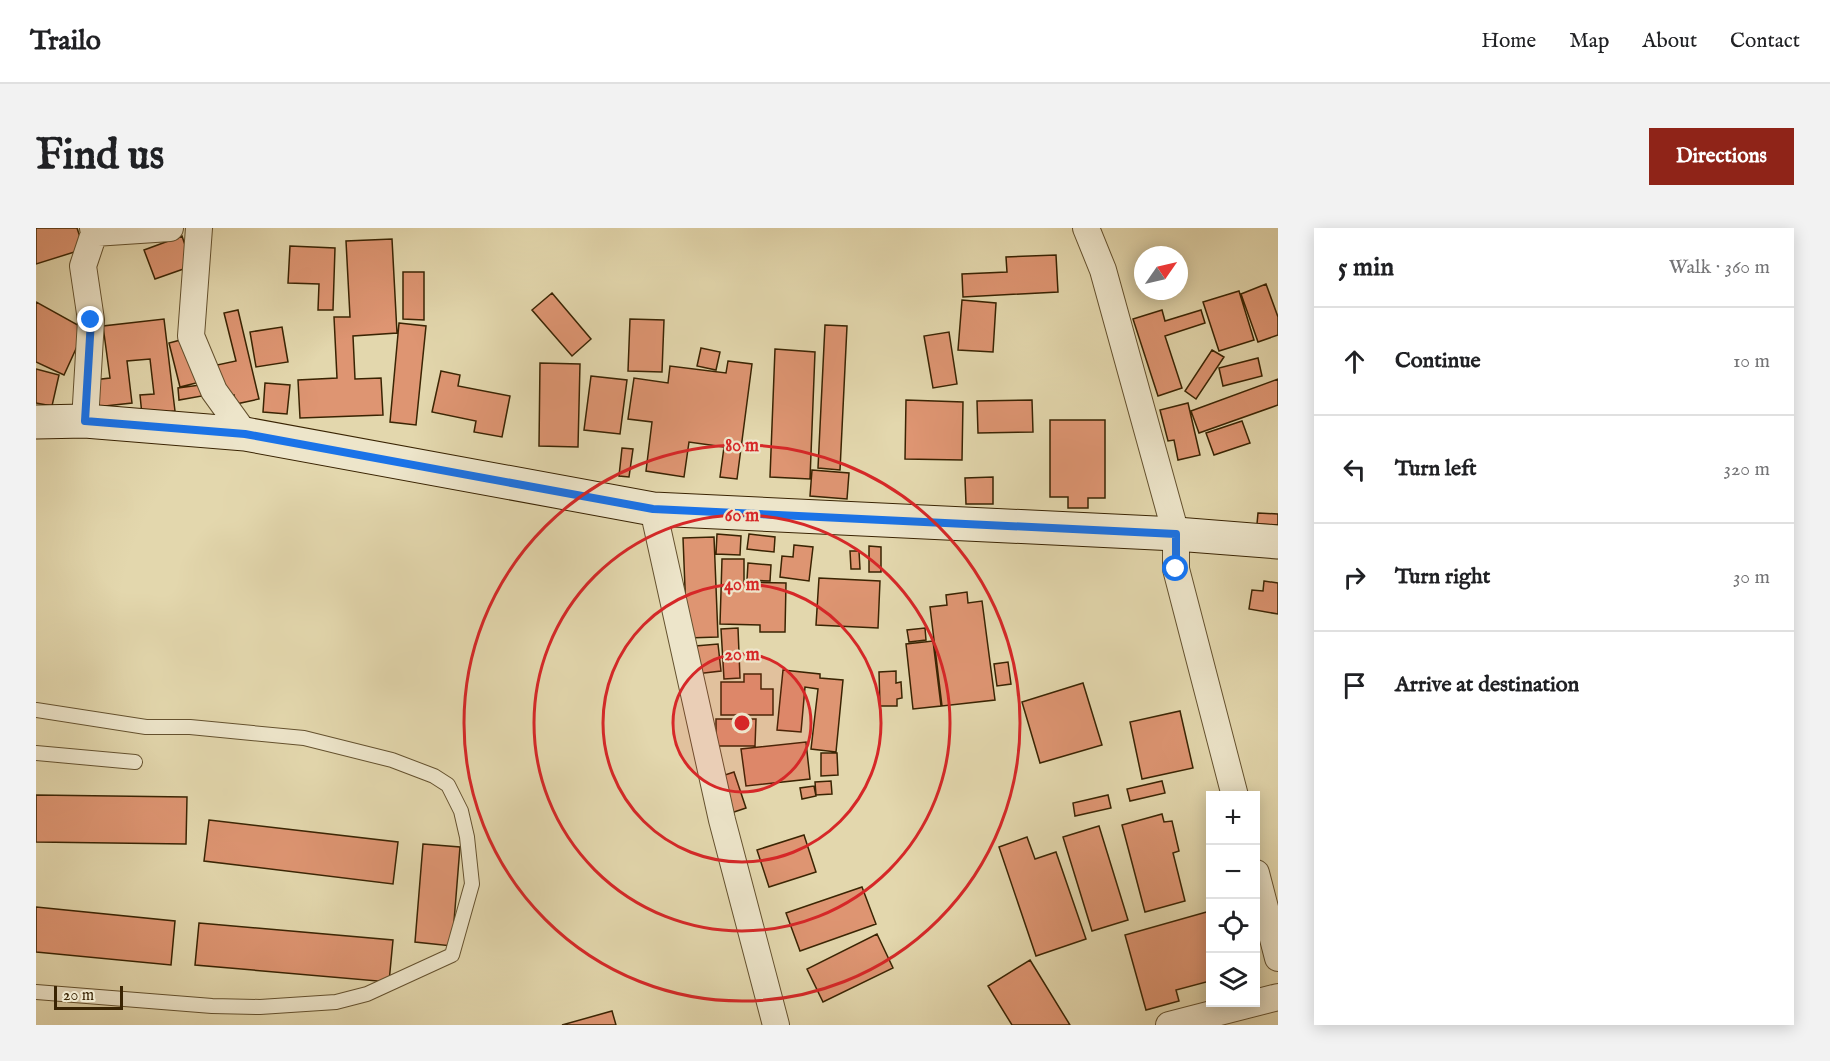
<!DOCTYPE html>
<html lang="en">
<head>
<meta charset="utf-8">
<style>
  :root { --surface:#fff; --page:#f2f2f2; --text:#202124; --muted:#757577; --line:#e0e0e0; --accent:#8f2418 }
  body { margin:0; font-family:"IM FELL English",serif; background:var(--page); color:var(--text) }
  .controls { position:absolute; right:18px; bottom:18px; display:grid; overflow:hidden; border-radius:0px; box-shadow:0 3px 15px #0003 }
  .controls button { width:54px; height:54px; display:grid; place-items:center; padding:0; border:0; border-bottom:2px solid var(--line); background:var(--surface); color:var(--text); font:30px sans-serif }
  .compass { position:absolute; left:1098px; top:18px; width:54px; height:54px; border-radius:50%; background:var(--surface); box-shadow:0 3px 15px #0003; rotate:56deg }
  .scale { position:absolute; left:18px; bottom:15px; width:69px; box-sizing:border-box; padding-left:6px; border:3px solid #3a2403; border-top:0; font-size:16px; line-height:21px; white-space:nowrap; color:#3a2403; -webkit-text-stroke:4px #ede5ca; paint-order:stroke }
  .stop { position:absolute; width:18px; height:18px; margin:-14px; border:4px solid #1a73e8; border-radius:50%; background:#fff }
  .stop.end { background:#1a73e8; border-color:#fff; box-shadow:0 2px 6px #0008 }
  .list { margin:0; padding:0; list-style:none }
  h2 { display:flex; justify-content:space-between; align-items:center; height:78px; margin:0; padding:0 24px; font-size:26px }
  h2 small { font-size:20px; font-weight:400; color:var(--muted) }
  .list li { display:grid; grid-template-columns:39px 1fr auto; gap:18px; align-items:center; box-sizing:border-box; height:108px; padding:0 24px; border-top:2px solid var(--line) }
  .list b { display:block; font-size:22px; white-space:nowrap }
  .list em { font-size:20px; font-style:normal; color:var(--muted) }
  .icon { flex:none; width:33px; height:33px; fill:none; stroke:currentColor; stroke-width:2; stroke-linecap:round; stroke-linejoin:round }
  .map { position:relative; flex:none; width:1242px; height:797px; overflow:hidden; border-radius:0px }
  header { display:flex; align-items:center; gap:36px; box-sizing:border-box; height:84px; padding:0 30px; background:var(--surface); border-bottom:2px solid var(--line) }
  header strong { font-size:28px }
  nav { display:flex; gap:33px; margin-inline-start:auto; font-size:21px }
  .intro { display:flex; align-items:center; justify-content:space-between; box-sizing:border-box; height:144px; padding:0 36px }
  h1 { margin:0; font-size:42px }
  .button { padding:15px 27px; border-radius:0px; background:var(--accent); color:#fff; font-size:21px; font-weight:700 }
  main { display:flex; gap:36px; padding:0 36px }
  aside { flex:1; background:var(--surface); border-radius:0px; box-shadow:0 3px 15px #0003 }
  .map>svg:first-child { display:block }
</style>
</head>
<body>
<header>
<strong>Trailo</strong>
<nav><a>Home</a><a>Map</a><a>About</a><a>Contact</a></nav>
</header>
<div class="intro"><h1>Find us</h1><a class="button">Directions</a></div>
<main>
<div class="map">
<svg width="1242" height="797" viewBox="0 0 1242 797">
  <rect width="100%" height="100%" fill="#e3d7ad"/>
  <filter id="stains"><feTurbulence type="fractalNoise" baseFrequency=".00333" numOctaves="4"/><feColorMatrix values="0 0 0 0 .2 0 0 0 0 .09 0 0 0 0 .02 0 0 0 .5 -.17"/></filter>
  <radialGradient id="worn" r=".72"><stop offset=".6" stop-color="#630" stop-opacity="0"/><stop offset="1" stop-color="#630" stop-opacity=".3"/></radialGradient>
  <path fill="#de9572" stroke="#3a2403" stroke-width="1.5" d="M0,0H41L48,21L0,36Z
    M146,8L156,38L119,51L108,22Z
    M356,11L361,105L317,108L319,151L345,150L347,187L264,190L262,152L301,150L298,89H314L310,13Z
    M254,18L299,20L297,82H282L283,56L252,55Z
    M1020,27L1022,64L927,69L926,46L971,44L970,29Z
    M367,44H388V92L367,91Z
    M1230,56L1242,89V107L1222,114L1205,66Z
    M1203,63L1218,112L1183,123L1167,74Z
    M516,65L555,111L536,128L496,82Z
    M926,72L960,75L957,124L922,122Z
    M0,74L49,101L28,147L0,134Z
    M202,82L223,171L200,176L198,167L189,169L181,137L200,133L188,85Z
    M1126,82L1129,93L1165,82L1169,95L1129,108L1146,160L1122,168L1097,91Z
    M128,91L139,183L106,187L104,167L118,166L114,131L91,133L96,175L51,180L48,153L74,150L67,98Z
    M594,91L628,92L626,144L592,143Z
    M363,95L390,98L380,197L354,194Z
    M789,97L811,98L804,242L782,240Z
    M246,99L252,134L220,139L214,104Z
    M913,104L921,156L897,160L888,108Z
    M152,110L164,154L144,159L133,115Z
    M665,120L684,124L680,142L661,138Z
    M739,121L779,124L774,251L734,249Z
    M1176,122L1188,129L1160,171L1149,163Z
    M1222,130L1226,148L1187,158L1183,140Z
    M692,133L716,136L701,251L684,249L688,219L653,214L648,249L610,243L616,194L592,191L598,150L632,155L634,138L690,145Z
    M504,135L544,136L542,219L503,218Z
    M0,141L23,147L16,178L0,175Z
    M405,143L424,147L422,158L474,168L466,209L438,204L440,193L396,184Z
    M555,148L591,152L584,206L548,202Z
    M1242,151V177L1163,205L1155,183Z
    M229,155L254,157L251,186L227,184Z
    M164,157L166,168L143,172L142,160Z
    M870,172L927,174L926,232L869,231Z
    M996,172L997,204L942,205L941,173Z
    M1152,175L1164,227L1142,232L1138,212L1132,213L1124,182Z
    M1014,192H1069V270H1052V280H1032V269H1014Z
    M1206,193L1214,215L1178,227L1170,205Z
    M586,220L597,221L593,249L583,248Z
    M776,242L813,245L811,271L774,268Z
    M957,249V276H930L929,250Z
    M1222,285L1242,286V297L1221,296Z
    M681,306L705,308L704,327L680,326Z
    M713,306L739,309L738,324L711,321Z
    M678,309L682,409L651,410L647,310Z
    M758,317L777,319L773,353L744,349L746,328L757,329Z
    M833,318L845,319V344H833Z
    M814,323H823L824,341H815Z
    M686,331H708V354L750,355L749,404H724V397L684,396Z
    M712,335L735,337L734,353L711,352Z
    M783,350L844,353L842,400L780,397Z
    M1228,353L1242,355V386L1213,381L1216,362L1227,363Z
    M931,364L932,375L946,373L959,472L906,478L894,379L911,377L910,367Z
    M702,400L704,450L688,451L685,401Z
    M889,400L890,412L873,414L871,402Z
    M897,413L905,478L877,481L870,416Z
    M682,416L685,443L651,447L648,419Z
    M972,434L975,456L961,458L958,436Z
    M747,442L784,446V450L807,452L800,524L775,521L782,461L769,459L765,504L741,502Z
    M860,443V455L865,454L866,470L861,471V478H844L843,444Z
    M708,446H725V461H737V487H685V454H708Z
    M1047,455L1066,517L1004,535L986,474Z
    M1144,483L1157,540L1106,551L1094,494Z
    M680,491H720L719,518H680Z
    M770,514L774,551L710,558L705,521Z
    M785,525H801L802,547L785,548Z
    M698,544L710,580L695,585L683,549Z
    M795,553L796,566L780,567L779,554Z
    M1126,553L1129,565L1094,573L1091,561Z
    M778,558L780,568L766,571L764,560Z
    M0,567L151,569L150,616L0,614Z
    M1072,567L1075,580L1039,588L1037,575Z
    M1126,586L1128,594L1136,593L1143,623L1137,625L1149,673L1109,684L1086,597Z
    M173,592L362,614L357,656L168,633Z
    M1063,598L1092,692L1056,703L1027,609Z
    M768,607L780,644L733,659L721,622Z
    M991,609L999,631L1020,624L1050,711L1000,728L963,619Z
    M387,616L424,619L416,718L379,714Z
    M826,659L840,696L764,723L750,685Z
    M0,679L139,693L135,737L0,724Z
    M1174,683V753L1140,762L1143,773L1110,782L1089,707Z
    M163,695L357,712L353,754L159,737Z
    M841,706L857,740L787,774L771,741Z
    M994,732L1034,797H976L952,758Z
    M576,783L580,797H526Z"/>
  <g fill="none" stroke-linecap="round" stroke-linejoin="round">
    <defs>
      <path id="lane" d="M0,482L110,499H154L268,510L356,532L398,548L412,557L425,583L431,609L436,656L416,727L331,766L300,774L224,779L176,778L0,764
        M0,525L99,534"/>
      <path id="street" d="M163,0L155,108L178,163L209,206
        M1050,0L1067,42L1140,306V341L1199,568
        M58,5L134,0
        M49,193L55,92L47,38L58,5L57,0
        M617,281L686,592L740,797
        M1220,645L1242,730
        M1133,797L1242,769"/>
      <path id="secondary" d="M0,194L49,193L209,206L617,281L1140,306L1242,314"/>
    </defs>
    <use href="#lane" stroke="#64512e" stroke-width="16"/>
    <use href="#street" stroke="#64512e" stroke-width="28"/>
    <use href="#secondary" stroke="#3a2403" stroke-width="35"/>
    <use href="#lane" stroke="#ede5ca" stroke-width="14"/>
    <use href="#street" stroke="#ede5ca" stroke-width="26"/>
    <use href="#secondary" stroke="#ede5ca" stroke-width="33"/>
  </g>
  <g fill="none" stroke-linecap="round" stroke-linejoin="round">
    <path stroke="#1a73e8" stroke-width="8" d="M55,92L49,193L209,206L617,281L1140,306V341"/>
  </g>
  <circle cx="706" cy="495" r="69" fill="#d62828" fill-opacity=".12"/>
  <g fill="none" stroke="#d62828" stroke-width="3">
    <circle cx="706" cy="495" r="69"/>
    <circle cx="706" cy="495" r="139"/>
    <circle cx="706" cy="495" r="208"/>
    <circle cx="706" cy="495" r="278"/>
  </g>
  <circle cx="706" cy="495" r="9" fill="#d62828" stroke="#ede5ca" stroke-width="3"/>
  <g font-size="18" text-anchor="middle" font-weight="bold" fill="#d62828" stroke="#ede5ca" stroke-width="4.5" stroke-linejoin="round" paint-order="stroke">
    <text x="706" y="223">80 m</text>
    <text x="706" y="293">60 m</text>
    <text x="706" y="362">40 m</text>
    <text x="706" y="432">20 m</text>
  </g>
  <rect width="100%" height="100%" filter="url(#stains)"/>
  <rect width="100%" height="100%" fill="url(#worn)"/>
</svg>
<div class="controls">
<button>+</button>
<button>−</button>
<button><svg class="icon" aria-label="locate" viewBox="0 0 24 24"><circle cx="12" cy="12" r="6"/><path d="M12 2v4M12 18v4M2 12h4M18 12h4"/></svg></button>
<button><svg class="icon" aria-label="layers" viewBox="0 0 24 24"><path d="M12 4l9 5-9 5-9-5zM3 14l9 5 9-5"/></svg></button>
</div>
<svg class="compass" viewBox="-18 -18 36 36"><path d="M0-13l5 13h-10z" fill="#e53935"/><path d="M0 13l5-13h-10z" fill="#757577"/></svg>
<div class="scale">20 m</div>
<div class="stop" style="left:1140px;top:341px"></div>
<div class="stop end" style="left:55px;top:92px"></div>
</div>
<aside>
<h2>5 min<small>Walk · 360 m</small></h2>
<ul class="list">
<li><svg class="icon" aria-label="ahead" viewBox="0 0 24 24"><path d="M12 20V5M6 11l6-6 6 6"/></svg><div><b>Continue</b></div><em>10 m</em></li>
<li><svg class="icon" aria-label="left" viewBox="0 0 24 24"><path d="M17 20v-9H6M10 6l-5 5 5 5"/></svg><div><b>Turn left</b></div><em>320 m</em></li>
<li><svg class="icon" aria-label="right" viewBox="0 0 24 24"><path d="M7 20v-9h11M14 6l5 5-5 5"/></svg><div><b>Turn right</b></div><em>30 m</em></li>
<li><svg class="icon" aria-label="arrive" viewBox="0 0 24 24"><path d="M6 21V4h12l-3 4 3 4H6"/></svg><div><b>Arrive at destination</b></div></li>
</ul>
</aside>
</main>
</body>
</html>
